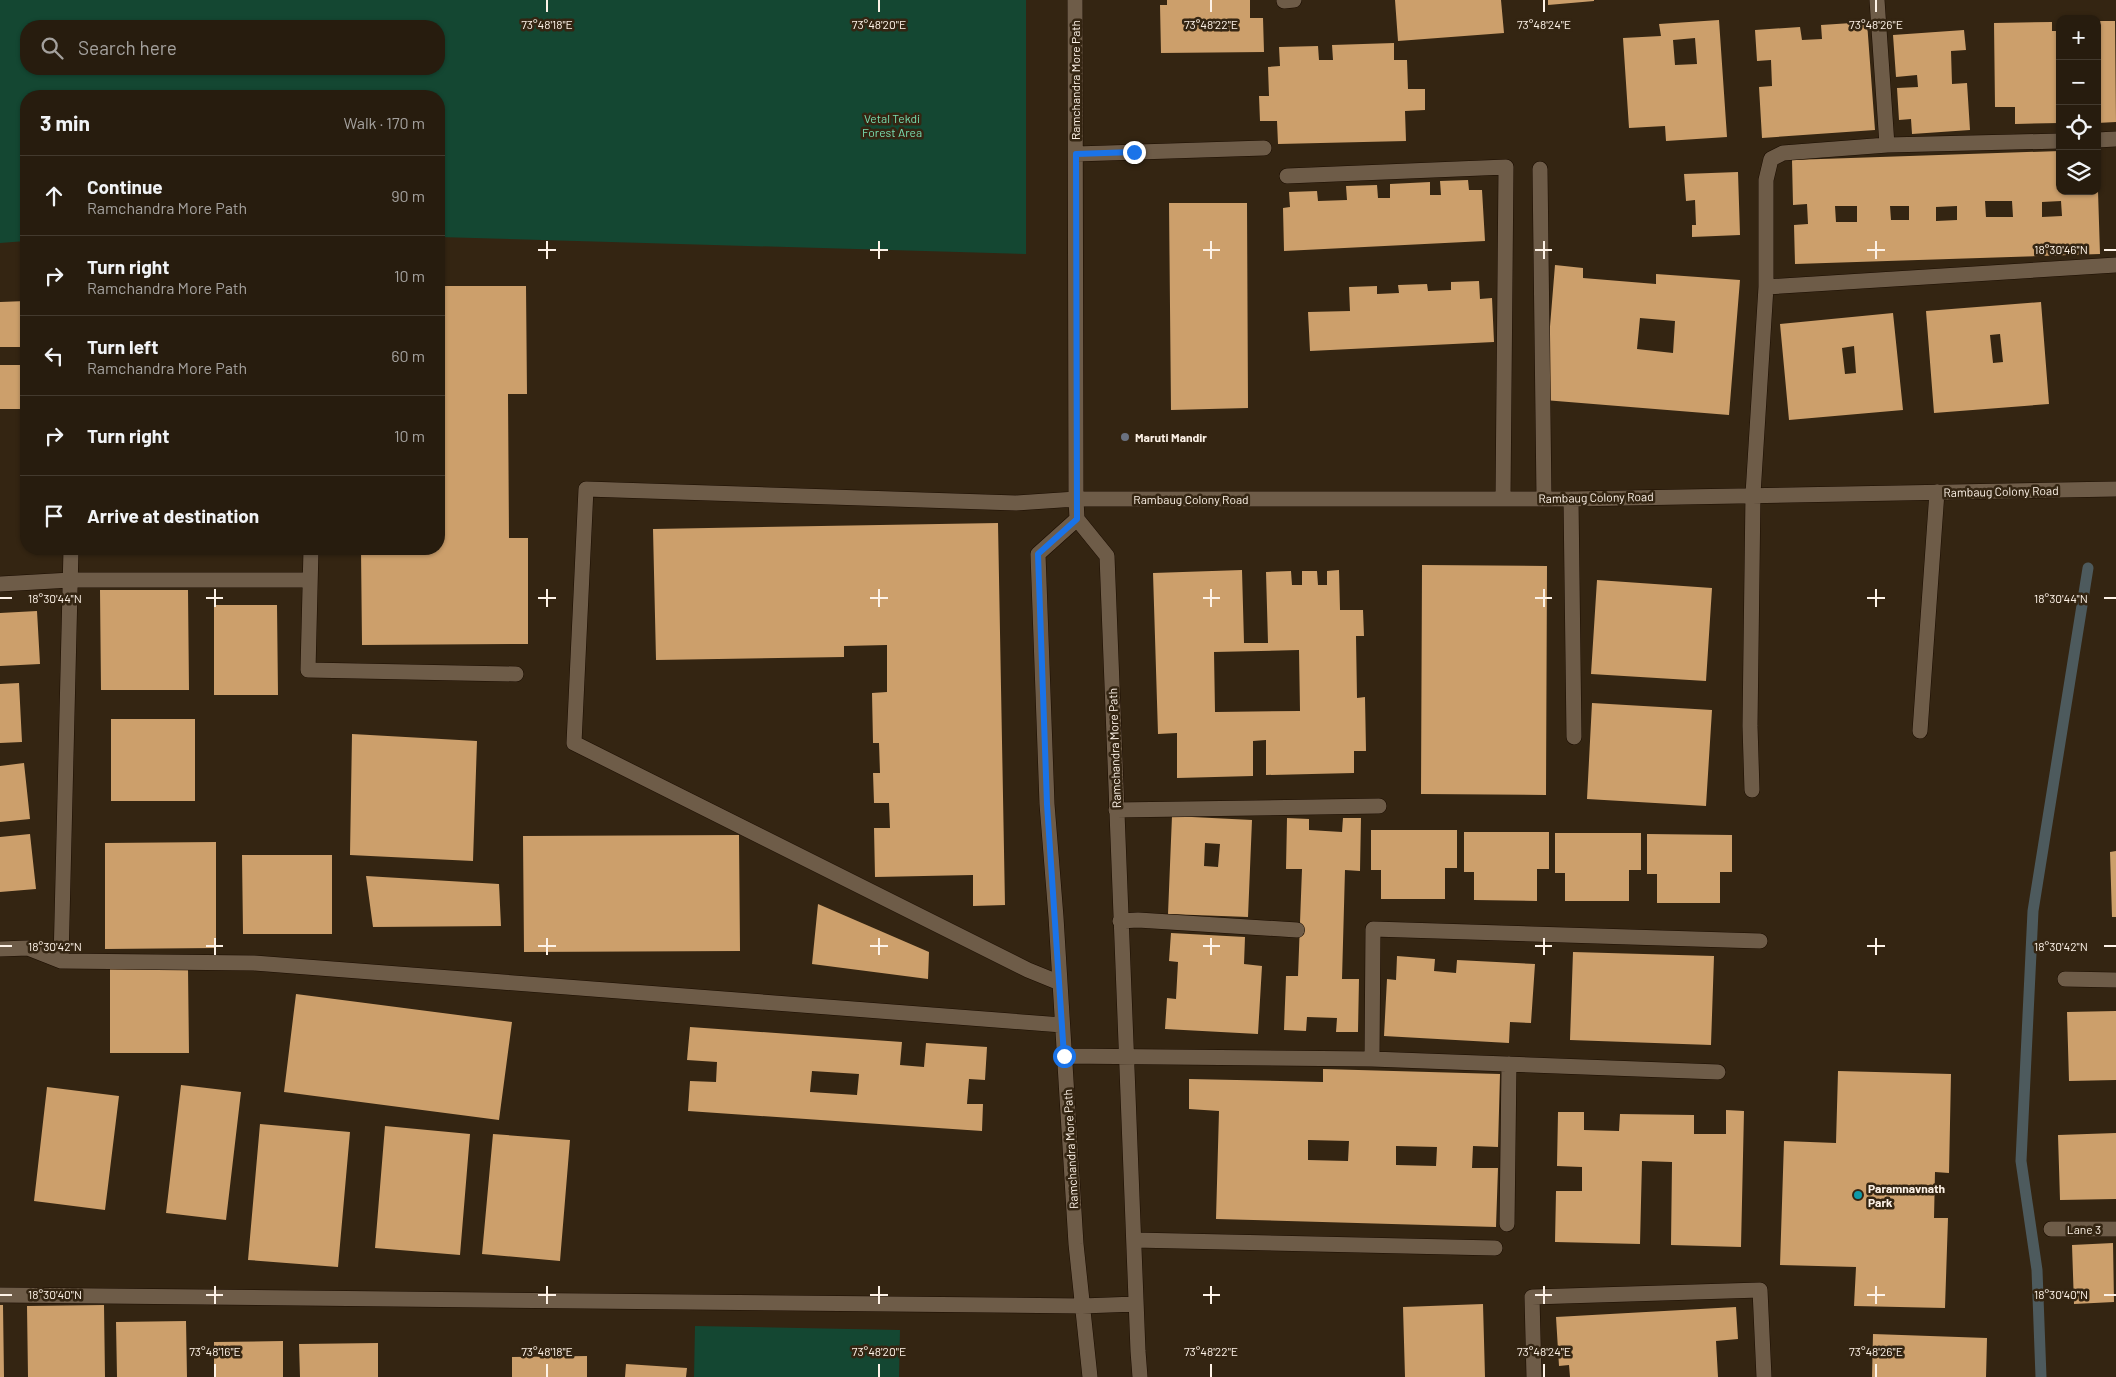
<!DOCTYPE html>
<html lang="en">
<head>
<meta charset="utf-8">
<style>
  :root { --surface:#271c0e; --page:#33291c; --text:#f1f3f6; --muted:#a4a19e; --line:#433a2e }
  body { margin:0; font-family:Barlow,sans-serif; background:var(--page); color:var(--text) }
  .controls { position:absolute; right:15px; top:15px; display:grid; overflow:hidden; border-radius:10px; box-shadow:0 1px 4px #0004 }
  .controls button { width:45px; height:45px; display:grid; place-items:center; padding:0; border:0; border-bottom:1px solid var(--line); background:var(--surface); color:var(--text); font:25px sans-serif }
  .stop { position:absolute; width:15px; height:15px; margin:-11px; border:4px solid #1a73e8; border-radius:50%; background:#fff }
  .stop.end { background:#1a73e8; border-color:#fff; box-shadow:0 1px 5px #0008 }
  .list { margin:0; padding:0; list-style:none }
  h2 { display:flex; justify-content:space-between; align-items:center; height:65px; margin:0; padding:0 20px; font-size:21px }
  h2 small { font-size:16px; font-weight:400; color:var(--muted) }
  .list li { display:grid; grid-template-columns:32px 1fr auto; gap:15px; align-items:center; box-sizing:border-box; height:80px; padding:0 20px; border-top:1px solid var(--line) }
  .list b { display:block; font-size:19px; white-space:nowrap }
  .list p { margin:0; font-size:16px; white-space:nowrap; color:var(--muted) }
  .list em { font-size:16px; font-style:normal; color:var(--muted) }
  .icon { flex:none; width:28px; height:28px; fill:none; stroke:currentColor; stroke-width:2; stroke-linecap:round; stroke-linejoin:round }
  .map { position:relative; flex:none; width:2116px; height:1377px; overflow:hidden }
  .search { position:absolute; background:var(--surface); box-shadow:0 1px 4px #0004; left:20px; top:20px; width:425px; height:55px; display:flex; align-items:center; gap:12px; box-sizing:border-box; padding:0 18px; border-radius:20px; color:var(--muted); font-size:19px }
  .panel { position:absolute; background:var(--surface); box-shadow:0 1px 4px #0004; left:20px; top:90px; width:425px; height:465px; border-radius:20px }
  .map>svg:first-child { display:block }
</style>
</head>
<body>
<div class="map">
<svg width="2116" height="1377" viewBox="0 0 2116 1377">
  <rect width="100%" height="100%" fill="#342512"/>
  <path fill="#144732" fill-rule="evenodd" d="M0,0H1026V254L439,237V96H26V241L0,243ZM26,26H439V69H26Z
    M695,1326L900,1330L899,1377H694Z"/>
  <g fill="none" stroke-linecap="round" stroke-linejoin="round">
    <path stroke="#4d5a5d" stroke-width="11" d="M2041,1377L2037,1270L2021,1161L2033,911L2088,568"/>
  </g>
  <path fill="#cc9f6b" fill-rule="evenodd" d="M1167,0H1250V18H1263L1264,52L1161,53L1160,5H1167Z
    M1395,0H1501L1504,33L1398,41Z
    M1548,0H1594V1L1548,5Z
    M1719,20L1727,137L1666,141L1665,126L1629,128L1623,38L1661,36L1659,24ZM1695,38L1697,64L1675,65L1673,40Z
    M2097,21H2115L2116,122L2097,123Z
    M1867,22L1875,130L1762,138L1759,87L1772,86L1771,60L1757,61L1755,30L1800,27L1802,40L1822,39L1821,25Z
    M2052,22V31H2060V123L2015,124V107H1995L1994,23Z
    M1964,30L1966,50L1951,51L1952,84L1967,83L1970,130L1912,134L1911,119L1899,120L1897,88L1918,87L1917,75L1896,77L1893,35Z
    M1394,43V60H1407L1408,89H1425V110L1405,111L1406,141L1278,144L1277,121H1260L1259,96H1269L1268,67L1280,66L1279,47L1318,46L1319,60H1333L1332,45Z
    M2060,151V191H2098L2100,254L1795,264L1794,225L1808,224L1807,204L1793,205L1792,160ZM1985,201H2012L2013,217H1986ZM2061,201L2062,216L2042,217V202ZM1835,206H1857V222H1836ZM1890,206H1909V220H1891ZM1957,206V220L1936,221V207Z
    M1738,172L1740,235L1692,237V225H1696L1695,200L1686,201L1684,174Z
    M1468,180L1469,190H1482L1485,241L1284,251L1283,208L1290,207L1289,192L1317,191L1318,201L1347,200L1346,186L1377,185L1378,198H1390V184L1430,182V195H1441L1440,181Z
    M1169,203H1247L1248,408L1171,410Z
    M1555,265L1583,268V278L1656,284V274L1740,280L1729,415L1544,400ZM1640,318L1675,321L1673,353L1637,349Z
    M1479,281L1480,299L1492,298L1494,342L1310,351L1308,312L1350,311L1349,287L1377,286V294L1399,293L1398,285L1427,284L1428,291L1451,290V282Z
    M439,286H526L527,394H508L509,538H528V644L362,645L361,549H439Z
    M26,301V347H0V302Z
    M2041,302L2049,404L1934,413L1926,311ZM2000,334L2003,362L1993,363L1990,335Z
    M1893,313L1903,410L1789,420L1780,324ZM1854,346L1856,373L1845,374L1842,348Z
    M0,365H26V409H0Z
    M998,523L1005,905L973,906V875L875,877L874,828H890L889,803H874L873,773H880L879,743H873L872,693L887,692V645L844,646V657L656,660L653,529Z
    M1422,565L1547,566L1546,795L1421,794Z
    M1242,570L1244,643H1268L1266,572L1291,571L1292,585H1302V571H1317L1318,585H1327V571L1339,570L1340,610H1363L1364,636H1356L1357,698L1365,697L1366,751H1354V773L1266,775V740L1253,741V776L1177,778V733L1158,734L1153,573ZM1299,650L1300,711L1215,712L1214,652Z
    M1597,580L1712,588L1706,681L1591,674Z
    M100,590H188L189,690H101Z
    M214,605H277L278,695H214Z
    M37,611L40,664L0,666V613Z
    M19,683L22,742L0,743V684Z
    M1592,703L1712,710L1706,806L1587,799Z
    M111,719H195V801H111Z
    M352,734L477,741L473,861L350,855Z
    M24,763L30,819L0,822V766Z
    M1172,816L1252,820L1248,917L1168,914ZM1205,843L1220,844L1218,867L1204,866Z
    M1287,818L1309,819V830L1342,832L1343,818H1361L1360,871L1345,870L1342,979H1359L1358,1032H1336L1337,1018L1307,1017L1306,1031L1284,1030L1286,976H1298L1302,869H1286Z
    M1371,830H1457V868H1445V899H1381V870H1371Z
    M1464,832H1549V869H1537V901L1474,900V872H1464Z
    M1555,833H1641V870H1629V901H1565V873H1555Z
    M30,834L36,889L0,892V837Z
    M1647,834L1732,835V872H1720V903H1657V874H1647Z
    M739,835L740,951L524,952L523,836Z
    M216,842V948L105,949V843Z
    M2116,851V917H2112L2110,852Z
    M242,855H332V934H243Z
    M366,876L499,884L501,926L373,927Z
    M818,904L929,952L928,979L812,964Z
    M1171,933L1245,937L1244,964L1262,966L1258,1034L1165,1029L1167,998L1176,999L1178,962L1169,961Z
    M1573,952L1714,956L1711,1045L1570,1040Z
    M1397,956L1435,959L1434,971L1456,973L1457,960L1535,964L1531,1023L1510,1022L1509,1043L1384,1036L1387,979L1396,980Z
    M188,968L189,1053H110V969Z
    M296,994L512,1022L499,1120L284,1092Z
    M2116,1011V1080L2069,1081L2067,1012Z
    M690,1027L902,1042L900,1065L924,1067L926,1043L987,1047L985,1080L969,1079L967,1104H983L982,1131L688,1111L690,1081L716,1082L717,1062L687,1060ZM812,1071L859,1074L857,1095L810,1092Z
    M1323,1069L1500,1074L1498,1147L1473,1146L1472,1168H1498L1496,1227L1216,1219L1219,1111L1189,1109V1079L1323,1082ZM1308,1140L1349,1141L1348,1161L1308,1160ZM1396,1146L1437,1147L1436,1166L1396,1165Z
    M1838,1071L1951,1074L1949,1173L1935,1172L1934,1218H1948L1945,1308L1854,1306L1856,1267L1780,1265L1784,1141L1836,1143Z
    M181,1085L241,1092L226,1220L166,1213Z
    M47,1087L119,1096L105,1210L34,1201Z
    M1726,1110L1744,1111L1741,1247L1671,1245L1672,1162L1642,1161L1640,1244L1555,1242L1556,1191H1582V1167L1557,1166L1558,1112H1584V1130L1619,1131L1620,1114L1694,1115V1134H1726Z
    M260,1124L350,1132L338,1267L248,1260Z
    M385,1126L470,1134L460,1255L375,1248Z
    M2116,1133V1199L2060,1200L2058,1135Z
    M493,1134L570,1140L560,1261L482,1254Z
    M2113,1243L2114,1302L2074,1304L2072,1245Z
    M1483,1304L1485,1377H1405L1403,1307Z
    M0,1305H3L4,1377H0Z
    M104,1305L105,1377H28L27,1306Z
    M1736,1307L1738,1339L1716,1341L1718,1377H1570L1569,1365L1559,1366L1556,1317Z
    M186,1321L187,1377H117L116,1322Z
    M1873,1334L1987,1338L1986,1377H1872Z
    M283,1341V1377H214V1342Z
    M378,1343V1377H300L299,1344Z
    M587,1356V1377H512V1357Z
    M626,1364L687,1368L686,1377H625Z"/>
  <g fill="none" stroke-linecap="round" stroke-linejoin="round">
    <defs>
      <path id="minor" d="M1075,0L1076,499L1077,519L1107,556L1138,1351L1140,1377
        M1877,0L1887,145L2060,141
        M1284,1L1294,0
        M2097,140L2116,139
        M1076,154L1264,148
        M1540,169L1544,498
        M1287,176L1506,167L1503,499
        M1766,287V180L1771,159L1783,153L1887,145
        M1571,499L1574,737
        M1077,519L1038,554L1047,804L1056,917L1076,1244L1090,1377
        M311,549L308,670L516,674
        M0,584L71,580H310
        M1920,731L1937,492
        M1752,790L1750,726L1753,494L1766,287L2116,265
        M1116,810L1379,806
        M1120,921L1138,920L1297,930
        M0,949L28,948L61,961L71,549
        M61,961L254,963L1062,1025
        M2065,979L2116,980
        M1060,983L1028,970L574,743L586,489L1016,503L1076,499H1571L2116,489
        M1064,1056L1372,1059L1718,1072
        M1372,1059L1373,929L1760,941
        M1507,1224L1509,1064
        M2051,1229H2116
        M1134,1240L1495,1248
        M0,1295L1082,1306L1136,1304
        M1534,1377L1532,1297L1760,1290L1764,1377"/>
    </defs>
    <use href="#minor" stroke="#1b0d00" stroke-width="16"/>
    <use href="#minor" stroke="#6e5c48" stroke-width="15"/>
  </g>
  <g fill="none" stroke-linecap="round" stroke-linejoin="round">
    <path stroke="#1a73e8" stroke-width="6" d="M1064,1056L1047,804L1038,554L1077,519L1076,154L1134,152"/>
  </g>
  <path fill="none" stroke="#fdf2e7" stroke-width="2" d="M547,0V12M879,0V12M1211,0V12M1544,0V12M1876,0V12M547,241V259M879,241V259M1211,241V259M1544,241V259M1876,241V259M538,250H556M870,250H888M1203,250H1220M1535,250H1552M1867,250H1885M2104,250H2116M215,589V607M547,589V607M879,589V607M1211,589V607M1544,589V607M1876,589V607M0,598H12M206,598H223M538,598H556M870,598H888M1203,598H1220M1535,598H1552M1867,598H1885M2104,598H2116M215,938V955M547,938V955M879,938V955M1211,938V955M1544,938V955M1876,938V955M0,946H12M206,946H223M538,946H556M870,946H888M1203,946H1220M1535,946H1552M1867,946H1885M2104,946H2116M215,1286V1304M547,1286V1304M879,1286V1304M1211,1286V1304M1544,1286V1304M1876,1286V1304M0,1295H12M206,1295H223M538,1295H556M870,1295H888M1203,1295H1220M1535,1295H1552M1867,1295H1885M2104,1295H2116M215,1364V1377M547,1364V1377M879,1364V1377M1211,1364V1377M1544,1364V1377M1876,1364V1377"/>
  <circle fill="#6b7280" stroke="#342512" stroke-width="2" cx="1125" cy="437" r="5"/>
  <circle fill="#0f9aa8" stroke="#342512" stroke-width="2" cx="1858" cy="1195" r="5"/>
  <g text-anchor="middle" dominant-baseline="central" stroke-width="5" stroke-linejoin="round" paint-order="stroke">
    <g font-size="12" fill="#fdf2e7" stroke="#342512">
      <text transform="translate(1075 80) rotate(-90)">Ramchandra More Path</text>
      <text transform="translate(2001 491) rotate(-1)">Rambaug Colony Road</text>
      <text transform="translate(1596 497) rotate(-1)">Rambaug Colony Road</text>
      <text x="1191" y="499">Rambaug Colony Road</text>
      <text transform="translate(1114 748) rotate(-92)">Ramchandra More Path</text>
      <text transform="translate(1070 1149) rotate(-93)">Ramchandra More Path</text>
      <text x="2084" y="1229">Lane 3</text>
    </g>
    <g font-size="12" fill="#79deb1" stroke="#342512">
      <text x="892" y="118">Vetal Tekdi<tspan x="892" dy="14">Forest Area</tspan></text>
    </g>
    <g font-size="12" font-weight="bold" fill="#fdf2e7" stroke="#342512" text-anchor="start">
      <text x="1135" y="437">Maruti Mandir</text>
      <text x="1868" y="1188">Paramnavnath<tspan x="1868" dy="14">Park</tspan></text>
    </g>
  </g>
  <g font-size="12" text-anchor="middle" fill="#fdf2e7" stroke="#342512" stroke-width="5" stroke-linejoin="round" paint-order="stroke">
    <text x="547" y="29">73°48'18"E</text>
    <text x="879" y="29">73°48'20"E</text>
    <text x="1211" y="29">73°48'22"E</text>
    <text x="1544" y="29">73°48'24"E</text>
    <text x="1876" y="29">73°48'26"E</text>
    <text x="2061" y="254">18°30'46"N</text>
    <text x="55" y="603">18°30'44"N</text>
    <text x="2061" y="603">18°30'44"N</text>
    <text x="55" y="951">18°30'42"N</text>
    <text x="2061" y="951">18°30'42"N</text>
    <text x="55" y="1299">18°30'40"N</text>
    <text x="2061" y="1299">18°30'40"N</text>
    <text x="215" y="1356">73°48'16"E</text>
    <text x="547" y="1356">73°48'18"E</text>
    <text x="879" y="1356">73°48'20"E</text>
    <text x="1211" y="1356">73°48'22"E</text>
    <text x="1544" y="1356">73°48'24"E</text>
    <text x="1876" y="1356">73°48'26"E</text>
  </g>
</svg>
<div class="controls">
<button>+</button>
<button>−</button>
<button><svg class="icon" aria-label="locate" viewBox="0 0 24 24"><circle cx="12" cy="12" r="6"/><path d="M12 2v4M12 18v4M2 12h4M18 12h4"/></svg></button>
<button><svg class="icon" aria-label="layers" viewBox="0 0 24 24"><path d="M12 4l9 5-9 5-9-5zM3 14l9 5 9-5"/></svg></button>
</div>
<div class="stop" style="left:1064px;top:1056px"></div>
<div class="stop end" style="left:1134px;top:152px"></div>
<div class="search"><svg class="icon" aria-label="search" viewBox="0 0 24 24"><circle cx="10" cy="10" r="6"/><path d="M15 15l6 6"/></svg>Search here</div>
<section class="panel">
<h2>3 min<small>Walk · 170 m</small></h2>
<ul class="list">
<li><svg class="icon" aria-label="ahead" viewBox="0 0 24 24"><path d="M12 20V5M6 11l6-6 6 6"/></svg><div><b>Continue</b><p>Ramchandra More Path</p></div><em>90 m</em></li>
<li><svg class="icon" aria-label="right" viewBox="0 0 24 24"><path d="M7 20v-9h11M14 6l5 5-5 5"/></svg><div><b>Turn right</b><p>Ramchandra More Path</p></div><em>10 m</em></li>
<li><svg class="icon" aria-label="left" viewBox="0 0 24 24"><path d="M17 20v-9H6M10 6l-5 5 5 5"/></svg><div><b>Turn left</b><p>Ramchandra More Path</p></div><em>60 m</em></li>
<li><svg class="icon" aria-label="right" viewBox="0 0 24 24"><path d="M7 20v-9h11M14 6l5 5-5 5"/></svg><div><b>Turn right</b></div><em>10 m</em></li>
<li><svg class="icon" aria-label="arrive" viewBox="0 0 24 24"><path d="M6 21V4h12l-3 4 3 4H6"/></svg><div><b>Arrive at destination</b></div></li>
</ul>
</section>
</div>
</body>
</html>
